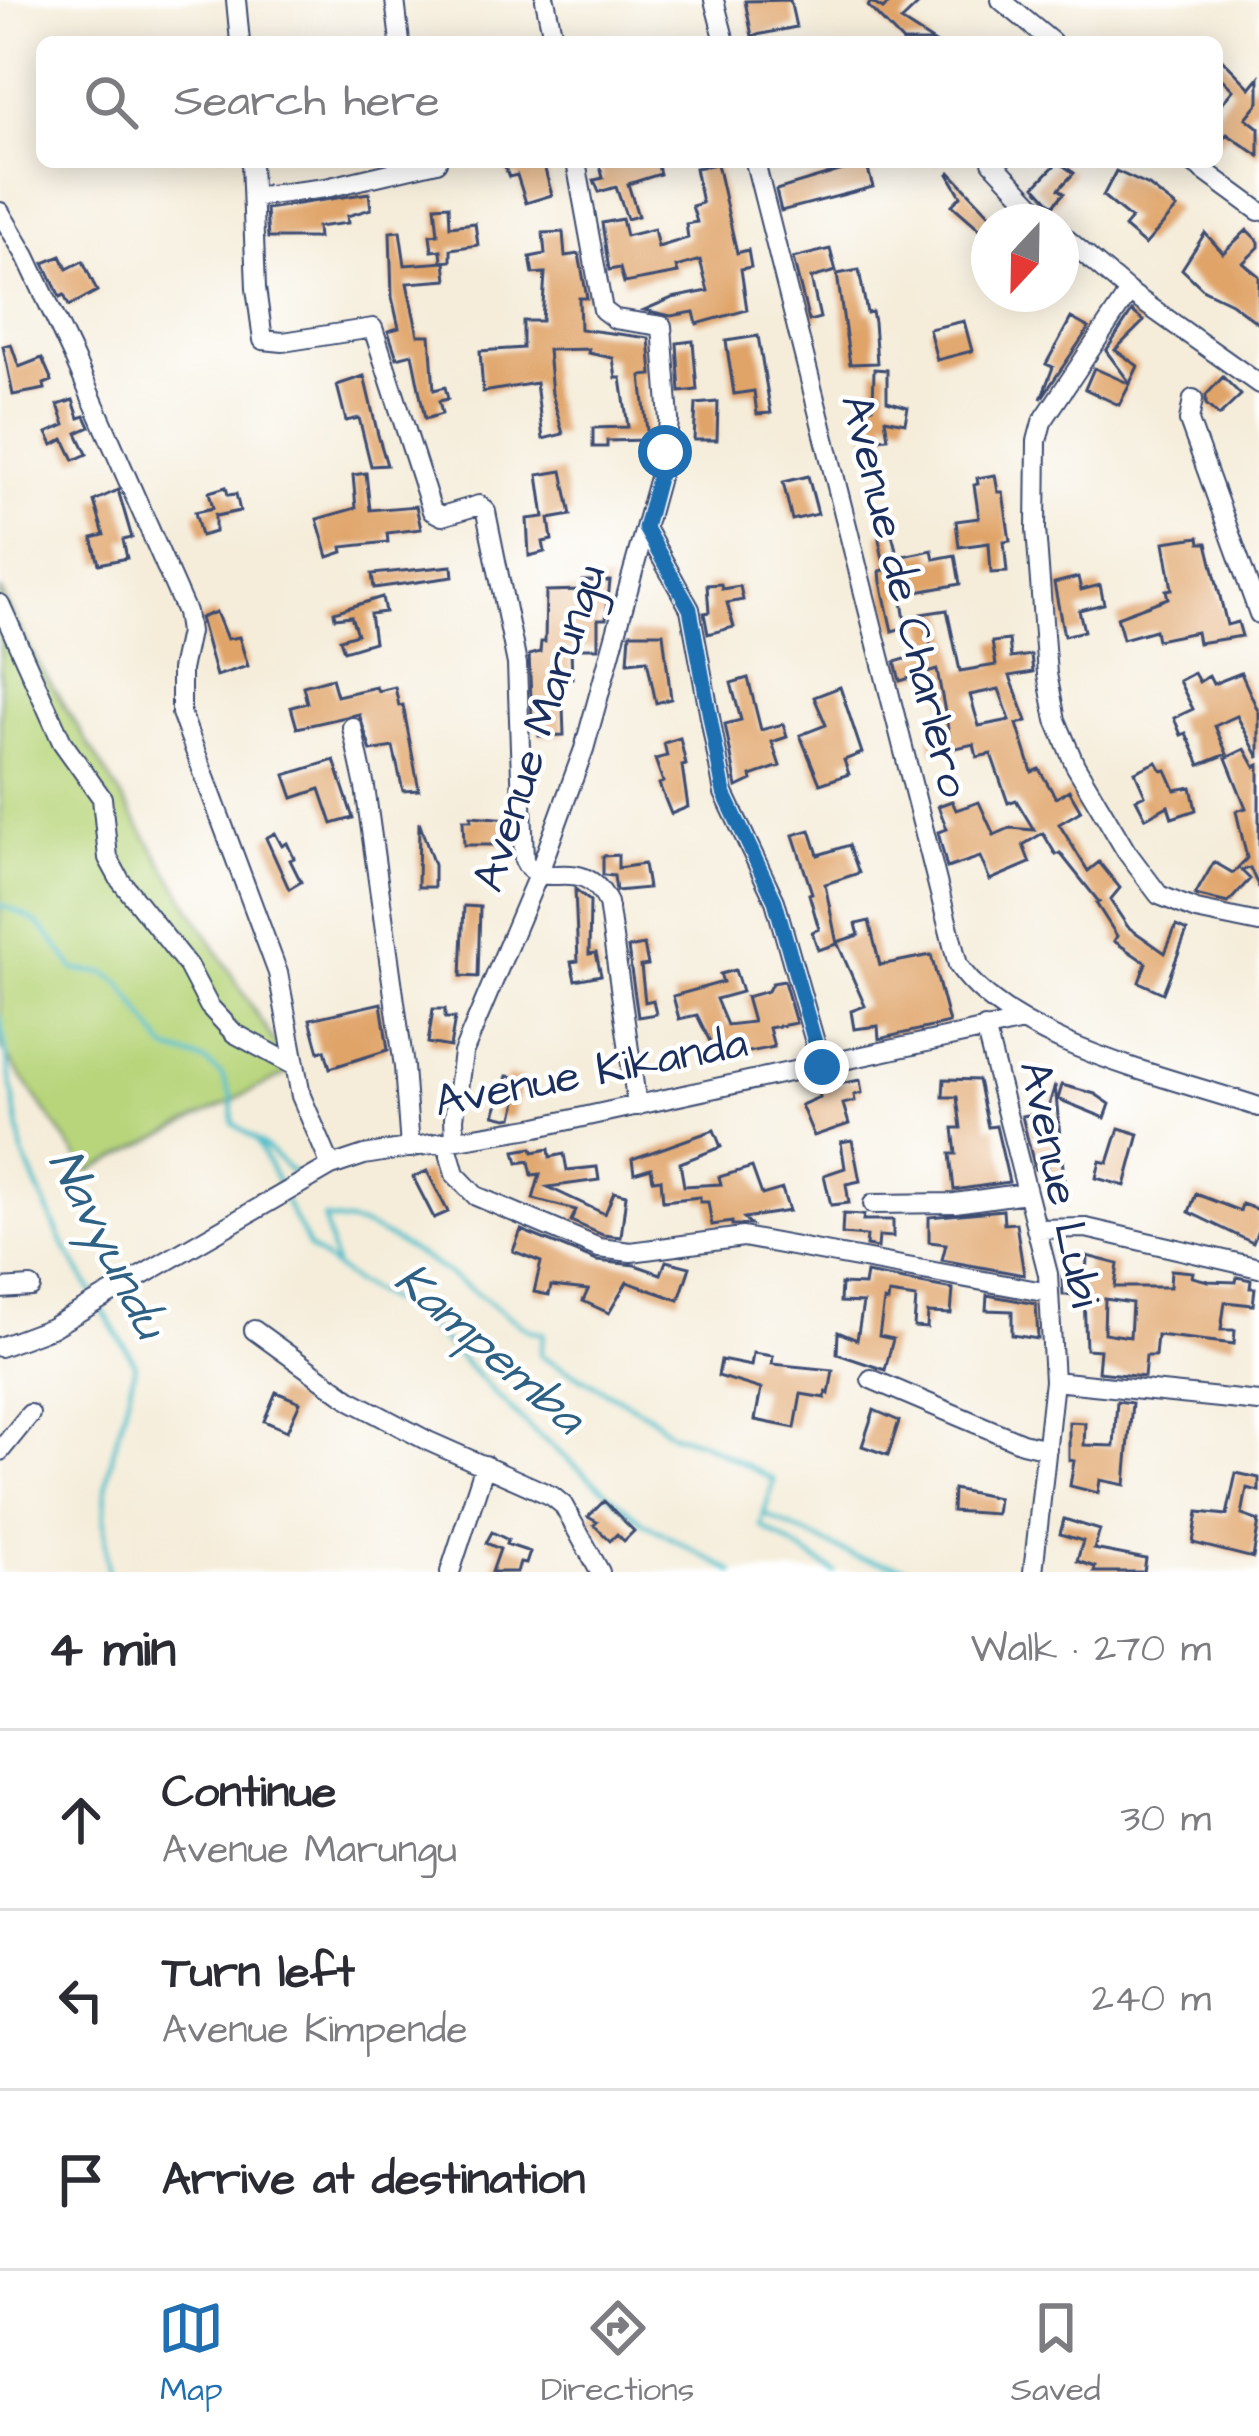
<!DOCTYPE html>
<html lang="en">
<head>
<meta charset="utf-8">
<style>
  :root { --surface:#fff; --page:#f7f7f7; --text:#2b2b33; --muted:#7c7c81; --line:#e1e1e2; --accent:#1f6fb2 }
  body { margin:0; font-family:"Architects Daughter",sans-serif; background:var(--page); color:var(--text) }
  .compass { position:absolute; left:971px; top:204px; width:108px; height:108px; border-radius:50%; background:var(--surface); box-shadow:0 6px 30px #0003; rotate:202deg }
  .stop { position:absolute; width:36px; height:36px; margin:-27px; border:9px solid #1f6fb2; border-radius:50%; background:#fff }
  .stop.end { background:#1f6fb2; border-color:#fff; box-shadow:0 3px 12px #0008 }
  .list { margin:0; padding:0; list-style:none }
  h2 { display:flex; justify-content:space-between; align-items:center; height:156px; margin:0; padding:0 48px; font-size:51px }
  h2 small { font-size:39px; font-weight:400; color:var(--muted) }
  .list li { display:grid; grid-template-columns:78px 1fr auto; gap:36px; align-items:center; box-sizing:border-box; height:180px; padding:0 48px; border-top:3px solid var(--line) }
  .list b { display:block; font-size:45px; white-space:nowrap }
  .list p { margin:0; font-size:39px; white-space:nowrap; color:var(--muted) }
  .list em { font-size:39px; font-style:normal; color:var(--muted) }
  .icon { flex:none; width:66px; height:66px; fill:none; stroke:currentColor; stroke-width:2; stroke-linecap:round; stroke-linejoin:round }
  .map { position:relative; flex:none; width:1259px; height:1572px; overflow:hidden }
  .search { position:absolute; background:var(--surface); box-shadow:0 6px 30px #0003; left:36px; right:36px; top:36px; height:132px; display:flex; align-items:center; gap:30px; box-sizing:border-box; padding:0 42px; border-radius:18px; color:var(--muted); font-size:45px }
  .sheet { height:696px; background:var(--surface) }
  nav { display:flex; justify-content:space-around; align-items:center; box-sizing:border-box; height:168px; border-top:3px solid var(--line); background:var(--surface); font-size:33px; color:var(--muted) }
  nav a { display:grid; justify-items:center; gap:6px }
  nav .on { color:var(--accent) }
  .map>svg:first-child { display:block }
</style>
</head>
<body>
<div class="map">
<svg width="1259" height="1572" viewBox="0 0 1259 1572">
  <rect width="100%" height="100%" fill="#fff"/>
  <filter id="ink" filterUnits="userSpaceOnUse"><feTurbulence type="fractalNoise" baseFrequency=".00833" numOctaves="2"/><feDisplacementMap in="SourceGraphic" scale="24" xChannelSelector="R" yChannelSelector="G"/><feConvolveMatrix kernelMatrix="1 2 1 2 8 2 1 2 1" color-interpolation-filters="sRGB"/></filter>
  <filter id="wash" filterUnits="userSpaceOnUse"><feTurbulence type="fractalNoise" baseFrequency=".004" numOctaves="4" result="noise"/><feDisplacementMap in="SourceGraphic" scale="48" xChannelSelector="R" yChannelSelector="G"/><feGaussianBlur stdDeviation="2.7" result="paint"/><feColorMatrix in="noise" values="0 0 0 0 0 0 0 0 0 0 0 0 0 0 0 0 0 1.4 0 .05"/><feComposite in="paint" operator="in"/></filter>
  <g filter="url(#wash)">
    <rect width="100%" height="100%" fill="#f5edda"/>
    <path fill="#b8d57c" stroke="#6a826d" stroke-width="3" d="M0,589L31,652L292,1071L88,1172L0,1046Z"/>
    <g fill="none" stroke-linecap="round" stroke-linejoin="round">
      <path stroke="#51bfca" stroke-width="4.5" d="M0,905C43,919 49,935 75,970L106,973L121,983L166,1049L205,1061L222,1075L232,1097L233,1123L256,1140L280,1186
        M0,1016L23,1154L62,1242L93,1294
        M260,1142L300,1179
        M286,1202L309,1247L354,1282L402,1307L433,1331L532,1430L644,1523L733,1572
        M335,1264L324,1218C338,1222 358,1222 370,1228C425,1254 477,1295 529,1330L544,1333L540,1355L649,1415L672,1434L701,1442L774,1480L764,1514L856,1557L925,1572
        M99,1304L135,1363C129,1401 118,1430 110,1466C102,1501 105,1537 108,1572
        M764,1514L761,1526L835,1572"/>
    </g>
    <g id="blocks">
      <path fill="#e0a469" fill-rule="evenodd" d="M790,0L796,27L752,36L745,1Z
        M892,0H923L901,21L934,42H903L868,6L871,2L883,9Z
        M1217,54L1250,88L1259,77V102L1246,118L1259,128V156L1227,134L1217,146V109L1233,90L1217,74Z
        M513,162H548L544,166L552,195L526,203L517,175L509,177L504,165Z
        M599,162H657L660,174L628,184L638,216L627,219L616,187L599,192L594,180L603,178Z
        M1058,162L1074,173L1059,189L1064,193L1053,206L1035,186Z
        M866,163L873,187L781,211L776,190Z
        M717,164L737,253L748,250L751,267L741,269L747,310L697,324L694,312L671,316L644,310L672,298L708,291L700,260L676,267L678,273L624,283L620,268L609,270L602,223L622,219L626,236L654,229L658,247L688,238L686,224L697,222L692,206L702,203L695,168Z
        M1116,171L1149,186L1177,208L1145,245L1124,227L1131,219L1103,196Z
        M950,172L996,221L989,222L984,233L952,205L961,196L948,174Z
        M369,193L371,209L347,216L348,223L317,227L318,238H268L266,209Z
        M449,205L450,226L475,223L478,245L451,249V261L442,262L441,250L432,251L430,235L438,234L435,206Z
        M1247,230L1259,242V247L1243,263L1259,276V324L1231,303L1204,290L1182,269L1205,233L1223,253Z
        M400,231L405,265L445,262L447,280L407,283L418,335H430L434,390L445,387L448,399L439,401L442,414L425,419L412,354L397,358L388,331L399,328L392,297L390,232Z
        M563,232L565,256L579,254L587,298H579L580,329L649,338L652,375L641,376L648,440L607,441V447H593V428L628,427L621,378H616L613,358L588,353L589,349L548,350L552,394L563,434L543,439L536,383L483,392L480,351L523,348V321H542L545,273L533,274L530,257L545,254L543,233Z
        M830,249L836,271L811,278L820,318L809,321L793,258Z
        M61,256L67,269L83,261L97,291L69,306L64,295L60,297L44,263Z
        M859,270L867,313L872,312L874,322L877,363L850,364L837,274Z
        M1132,311L1144,321L1115,350L1138,366L1130,383L1106,351Z
        M1071,318L1089,328L1041,399L1053,367L1046,364Z
        M964,321L972,351L937,360L929,329Z
        M758,336L771,413L757,414L754,391L734,394L726,341Z
        M693,341L697,390L680,392L677,343Z
        M11,344L19,367L42,358L52,381L44,384L45,389L13,395L3,346Z
        M1094,368L1130,384L1119,405L1085,389Z
        M874,369L887,370V401L908,407L905,423L885,419L888,438L867,440L863,409L873,407Z
        M364,376L378,435L387,465L371,466L359,418L346,421L337,385Z
        M1223,377L1241,395L1219,416L1206,404V395Z
        M73,400L79,418L85,416L90,427L77,433L87,454L74,460L64,439L53,445L47,433L65,425L58,405Z
        M718,402L717,440H694L696,404Z
        M562,471L571,515L549,519L552,540L543,542L545,552L529,556L527,519L544,517L538,475Z
        M366,473L370,510L416,506L421,529L387,533L388,542L342,547L343,552L328,557L317,519L356,508L353,475Z
        M995,475L998,492H1003L1010,541L1004,542L1007,572L991,573L989,543L959,547L956,521L979,518L974,485L978,484L977,478Z
        M808,476L818,514L792,520L783,482Z
        M226,487L228,495L236,494L240,511L216,516L215,513V532L201,536L195,512L213,508L209,492Z
        M118,490L132,538L123,540L127,558L99,564L92,538L104,535L94,501Z
        M891,531L898,557L932,550L934,559L955,555L960,584L901,595L906,627L892,631L881,582L880,571L885,570L878,534Z
        M1199,537L1200,543H1207L1227,625L1238,622L1242,636L1198,643L1196,632L1157,640L1155,630L1123,639L1117,617L1168,598L1166,590L1172,589L1164,542Z
        M452,566L453,577L374,588L372,574Z
        M1078,577L1081,590L1100,585L1104,604L1079,610L1084,631L1064,636L1054,583Z
        M583,581H610L606,619H598V648H571L572,678H562L564,735L539,736V720L532,719L529,655L540,652L541,642H545L546,591L583,590Z
        M721,584L722,589L740,586L743,600L727,603L734,627L708,634L704,613L709,612L707,585Z
        M382,597L385,612L370,614L374,642L344,651L340,639L357,634L351,616L335,618L334,612Z
        M947,610L960,671L996,665L992,642L1009,640L1011,658L1031,655L1033,672L1010,676L1027,721L1017,724L1032,772L1039,769L1056,798L1069,790L1081,811L1059,824L1088,871L1099,862L1120,888L1110,900L1128,927L1165,953L1176,926L1187,931L1163,993L1139,982L1146,963L1114,941L1117,936L1096,903L1099,902L1060,853L1056,855L1043,833L1023,845L1030,863L990,880L980,857L947,868L938,832L947,829L938,806L952,801L956,810L979,802L994,835L1010,828L1034,830L1016,800L1008,803L991,754L977,757L974,744L933,753L929,737L949,733L937,670L900,681L895,662L932,651L921,614ZM999,689L1010,720L979,726L970,695Z
        M216,612L227,639L239,637L248,666L216,676L200,618Z
        M630,633H663L671,699L656,703L647,660L628,662Z
        M1194,673L1199,682L1209,676L1213,684L1241,673L1259,713V758L1237,716L1215,726L1227,754L1200,765L1186,733L1181,735L1174,718L1193,709L1179,681Z
        M332,678L337,696L376,687L378,691L395,687L399,706L403,705L419,790L403,791L393,747L371,751L359,714L297,728L291,707L307,703L303,686Z
        M748,678L761,730L783,724L787,737L772,742L780,766L751,776L752,780L737,787L725,724L741,720L731,683Z
        M840,687L862,753L844,760L849,774L820,784L800,735L826,725L814,697Z
        M680,738L686,765L682,766L688,807L671,814L659,784L663,782L655,759L667,756L664,743Z
        M1245,749L1255,767L1259,765V888L1250,868L1241,870L1250,879L1228,903L1195,895L1214,862L1233,873L1247,858L1236,811L1246,808L1226,758Z
        M334,760L353,818L332,824L320,789L293,798L285,775Z
        M1157,762L1162,771L1166,770L1175,790L1191,787L1196,810L1172,818L1168,806L1146,818L1136,799L1145,795L1135,772Z
        M471,816L509,819L510,845H464L463,820H471Z
        M419,822L434,865V887H418Z
        M810,830L818,855L849,845L859,873L825,884L837,944L818,950L812,932L819,929L809,894L812,893L793,835Z
        M275,833L282,846L287,843L294,858L290,860L301,882L289,889L266,838Z
        M618,855V868L644,864L648,888L616,891L614,876L603,875V856Z
        M575,889L590,901L589,954L596,953L601,975L575,980L571,962L578,961Z
        M464,906L480,907L478,977L461,976Z
        M869,921L880,965L931,955L949,1023L879,1039L878,1026L854,1029L851,1011L865,1006L837,942L859,935L856,924Z
        M644,945L648,965L641,966L645,1002L653,1000L656,1014L638,1017L628,948Z
        M735,970L742,992L716,999L727,1025L753,1022L746,997L768,991L772,983L784,981L796,1023L769,1028L774,1047L718,1058L697,1015L679,1019L673,996L723,982L720,974Z
        M381,1003L388,1050L330,1068L325,1050L319,1052L310,1019Z
        M433,1009H445V1018H455L450,1047L428,1043Z
        M507,1076L523,1078L513,1117L507,1118L494,1115Z
        M944,1079L978,1080L988,1127L996,1126L1009,1182L954,1190L950,1154H956L953,1128H961L957,1097H943Z
        M860,1080L862,1093L854,1095L855,1101L843,1104L849,1124L814,1136L801,1105L820,1097L818,1088Z
        M1055,1085L1064,1178L1049,1180L1047,1167L1035,1169L1022,1116L1047,1112Z
        M1062,1085L1095,1094L1110,1104L1105,1118L1058,1099Z
        M1119,1128L1139,1134L1125,1186L1096,1178L1100,1161L1108,1163Z
        M714,1130L721,1147L680,1163L684,1186L721,1184L719,1177L752,1167L762,1195L782,1189L789,1211L744,1218L751,1225H732V1222L712,1225L708,1202H700V1197L663,1201L661,1179L653,1180L651,1168L634,1173L632,1159Z
        M852,1140L860,1181L846,1184L849,1203L831,1205L824,1175L845,1168L841,1142Z
        M532,1148L533,1152L549,1149L550,1157L564,1154L567,1170L597,1167L599,1180L548,1187L605,1214L614,1192L626,1195L621,1237L603,1235L571,1221L576,1210L533,1199L540,1174L532,1175L529,1161L518,1163L515,1151Z
        M427,1171L448,1212L434,1218L413,1177Z
        M1196,1194L1240,1211L1242,1204L1259,1210V1228L1253,1243L1189,1212Z
        M1003,1210L1004,1224L1016,1223L1024,1275L942,1260L946,1244L929,1242V1217Z
        M843,1214L864,1215L863,1220H893V1237L879,1236L878,1248L866,1246L867,1236L842,1234Z
        M521,1230L597,1261L635,1265L661,1274L666,1261L690,1267L679,1300L627,1282L609,1313L583,1301L588,1290L551,1286L549,1295L534,1292L541,1262L513,1251Z
        M1087,1256L1118,1264L1115,1287H1170L1171,1270L1193,1272L1192,1277L1208,1281L1236,1282L1237,1277L1251,1280L1250,1288H1255L1253,1305L1225,1302L1221,1330H1235L1234,1344L1157,1335L1155,1356H1146L1144,1377L1098,1372L1100,1350L1086,1349L1084,1295H1063L1062,1276L1086,1277ZM1105,1299L1132,1303L1130,1337L1104,1333Z
        M866,1273L953,1289L951,1314L928,1313L927,1328L914,1327L916,1298L889,1294L888,1302L884,1301L879,1336L893,1339L885,1370L837,1354L838,1332L857,1340L863,1303L840,1302L841,1284L864,1285Z
        M987,1295L1036,1304L1038,1339L1012,1335V1311L986,1310Z
        M753,1353L773,1356L772,1364L833,1370L829,1394L826,1392L825,1398L801,1394L795,1428L755,1420L761,1389L718,1376L721,1360L751,1366Z
        M276,1392L300,1402L287,1431L264,1421Z
        M1117,1401L1132,1403L1125,1485L1100,1480L1098,1493L1070,1486L1074,1461L1069,1460V1422L1085,1423L1084,1445L1114,1446Z
        M874,1410L899,1421L888,1455L862,1446Z
        M1236,1473L1259,1478V1491L1247,1488L1242,1515L1259,1521L1253,1558L1193,1543L1198,1512L1227,1515Z
        M953,1489L998,1498L996,1514L952,1511Z
        M604,1501L634,1531L624,1541L617,1534L610,1541L594,1525L597,1522L588,1517Z
        M1064,1519L1100,1530L1094,1549L1146,1559L1144,1572H1094L1095,1567L1077,1561L1083,1541L1060,1534Z
        M492,1532L508,1540L506,1544L530,1552L526,1564L520,1563L517,1572H492L500,1549L486,1543Z"/>
    </g>
  </g>
  <g filter="url(#ink)">
    <use href="#blocks" fill-opacity="0" stroke="#3c4c71" stroke-width="3"/>
    <g fill="none" stroke-linecap="round" stroke-linejoin="round">
      <defs>
        <path id="street" d="M236,0L240,42
          M395,0L400,42
          M545,0L554,42
          M714,0L725,42
          M1001,0L1052,42
          M251,162L256,288L263,340L283,342L373,328L432,511L442,516L479,505L486,512L517,664L524,860C540,896 582,849 608,903L637,1106
          M755,162L958,965C1012,1044 1170,1077 1259,1107
          M992,162L1049,222
          M1192,162L1259,211
          M253,197L326,188L437,162
          M0,212L26,256L74,358L186,612L189,632L181,670V713L278,973L301,1096L331,1166
          M1061,234L1129,292L1259,384
          M1129,292L1042,422L1037,441L1036,529L1047,674L1056,720L1075,765L1126,851L1159,895L1196,910L1259,923
          M1193,399L1189,421L1259,614
          M645,528L690,609L724,793L775,901L822,1067
          M0,604L62,742L102,798L108,858L120,880L188,966L209,1006L234,1033L295,1066
          M352,727L365,787L404,1067L410,1148
          M985,1028L1048,1274L1054,1381L1033,1572
          M455,1140L454,1118L463,1053L538,875L584,749L666,452L669,420L662,326L615,319L603,310L576,162
          M446,1142L455,1174L476,1196L599,1248L631,1252L743,1237L1049,1293
          M873,1204L955,1203L1026,1193
          M1036,1229L1086,1228L1259,1268
          M0,1289L31,1287
          M254,1330L352,1401L428,1441L552,1496L563,1505L600,1572
          M0,1347L51,1328L331,1166L364,1155L537,1127L1023,1021
          M871,1379L1022,1443L1047,1449
          M1054,1381L1259,1402
          M0,1451L30,1414
          M450,1572L485,1465"/>
      </defs>
      <use href="#street" stroke="#3c4c71" stroke-width="22"/>
      <use href="#street" stroke="#fff" stroke-width="18"/>
    </g>
  </g>
  <g fill="none" stroke-linecap="round" stroke-linejoin="round" filter="url(#ink)">
    <path stroke="#1f6fb2" stroke-width="15" d="M665,452L645,528L690,609L724,793L775,901L822,1067"/>
  </g>
  <g text-anchor="middle" dominant-baseline="central" stroke-width="9" stroke-linejoin="round" paint-order="stroke">
    <g font-size="45" fill="#1b2f5e" stroke="#fff">
      <text transform="translate(904 596) rotate(76)">Avenue de Charlero</text>
      <text transform="translate(540 728) rotate(-72)">Avenue Marungu</text>
      <text transform="translate(591 1073) rotate(-11)">Avenue Kikanda</text>
      <text transform="translate(1059 1184) rotate(78)">Avenue Lubi</text>
    </g>
    <g font-size="48" font-style="italic" fill="#2e6184" stroke="#fff">
      <text transform="translate(107 1244) rotate(63)">Navyundu</text>
      <text transform="translate(489 1349) rotate(41)">Kampemba</text>
    </g>
  </g>
</svg>
<svg class="compass" viewBox="-18 -18 36 36"><path d="M0-13l5 13h-10z" fill="#e53935"/><path d="M0 13l5-13h-10z" fill="#7c7c81"/></svg>
<div class="stop" style="left:665px;top:452px"></div>
<div class="stop end" style="left:822px;top:1067px"></div>
<div class="search"><svg class="icon" aria-label="search" viewBox="0 0 24 24"><circle cx="10" cy="10" r="6"/><path d="M15 15l6 6"/></svg>Search here</div>
</div>
<section class="sheet">
<h2>4 min<small>Walk · 270 m</small></h2>
<ul class="list">
<li><svg class="icon" aria-label="ahead" viewBox="0 0 24 24"><path d="M12 20V5M6 11l6-6 6 6"/></svg><div><b>Continue</b><p>Avenue Marungu</p></div><em>30 m</em></li>
<li><svg class="icon" aria-label="left" viewBox="0 0 24 24"><path d="M17 20v-9H6M10 6l-5 5 5 5"/></svg><div><b>Turn left</b><p>Avenue Kimpende</p></div><em>240 m</em></li>
<li><svg class="icon" aria-label="arrive" viewBox="0 0 24 24"><path d="M6 21V4h12l-3 4 3 4H6"/></svg><div><b>Arrive at destination</b></div></li>
</ul>
</section>
<nav>
<a class="on"><svg class="icon" aria-label="map" viewBox="0 0 24 24"><path d="M3 6l6-2 6 2 6-2v14l-6 2-6-2-6 2zM9 4v14M15 6v14"/></svg>Map</a>
<a><svg class="icon" aria-label="directions" viewBox="0 0 24 24"><path d="M12 3l9 9-9 9-9-9zM9 14v-3h6M13 9l2 2-2 2"/></svg>Directions</a>
<a><svg class="icon" aria-label="saved" viewBox="0 0 24 24"><path d="M7 4h10v16l-5-4-5 4z"/></svg>Saved</a>
</nav>
</body>
</html>
